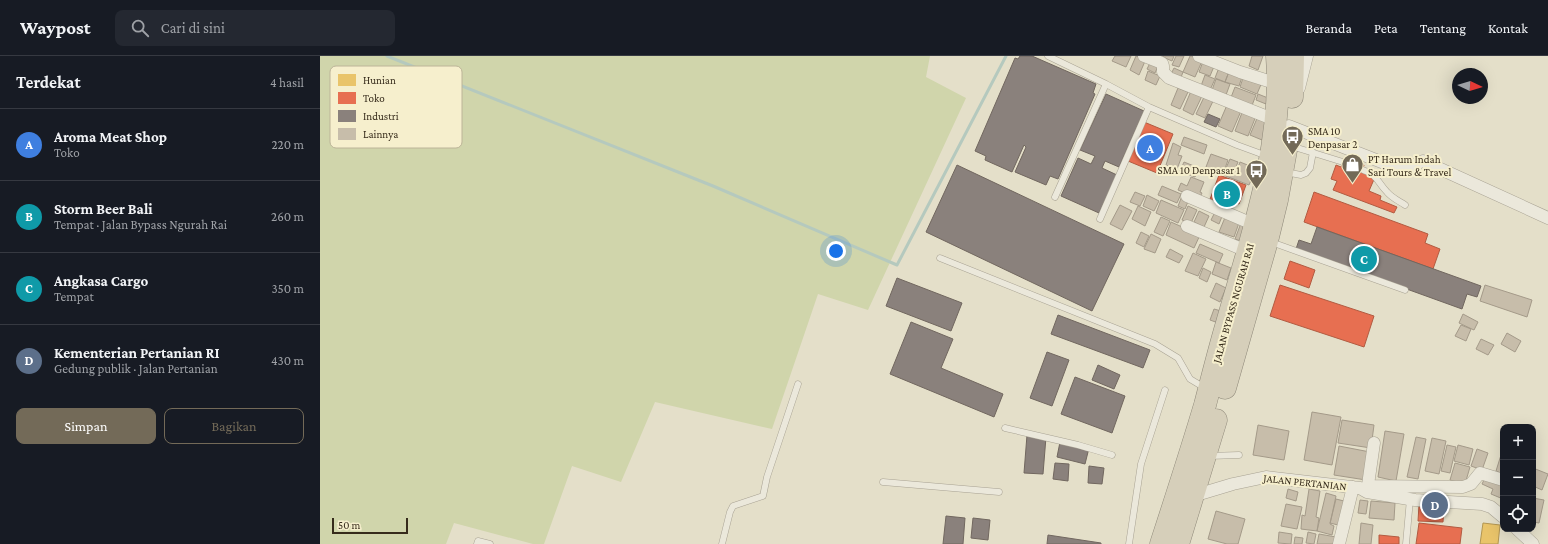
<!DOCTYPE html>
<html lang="id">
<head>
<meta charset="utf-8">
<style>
  :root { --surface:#171b24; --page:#242831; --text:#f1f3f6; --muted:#9ea1a6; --line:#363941; --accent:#736a58 }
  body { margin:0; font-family:"Crimson Pro",serif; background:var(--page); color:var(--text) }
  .controls { position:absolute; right:12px; bottom:12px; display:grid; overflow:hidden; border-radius:8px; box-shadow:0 4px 16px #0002 }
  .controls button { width:36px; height:36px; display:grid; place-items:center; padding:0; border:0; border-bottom:1px solid var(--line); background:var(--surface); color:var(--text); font:20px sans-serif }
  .compass { position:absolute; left:1132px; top:12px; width:36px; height:36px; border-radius:50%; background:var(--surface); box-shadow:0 4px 16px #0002; rotate:94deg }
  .scale { position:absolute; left:12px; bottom:10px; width:76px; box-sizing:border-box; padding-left:4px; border:2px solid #362b1b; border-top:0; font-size:11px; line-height:14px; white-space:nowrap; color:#362b1b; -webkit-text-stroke:3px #f6efcd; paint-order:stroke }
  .you { position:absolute; left:516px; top:195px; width:14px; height:14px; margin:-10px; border:3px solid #fff; border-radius:50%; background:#1a73e8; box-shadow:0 0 0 6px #1a73e833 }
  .badge { display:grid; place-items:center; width:26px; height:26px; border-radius:50%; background:var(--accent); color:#fff; font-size:13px; font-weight:700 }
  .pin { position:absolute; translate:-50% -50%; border:2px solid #fff; box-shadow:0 1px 4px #0006 }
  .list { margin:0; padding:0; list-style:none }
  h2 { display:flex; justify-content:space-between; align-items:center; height:52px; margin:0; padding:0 16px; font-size:17px }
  h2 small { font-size:13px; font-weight:400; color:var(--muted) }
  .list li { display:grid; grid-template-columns:26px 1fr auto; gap:12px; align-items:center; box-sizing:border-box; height:72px; padding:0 16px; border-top:1px solid var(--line) }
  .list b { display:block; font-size:15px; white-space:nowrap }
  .list p { margin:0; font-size:13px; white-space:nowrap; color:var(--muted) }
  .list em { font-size:13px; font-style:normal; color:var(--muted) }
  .actions { display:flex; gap:8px; padding:12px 16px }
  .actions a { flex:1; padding:9px 0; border:1px solid var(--accent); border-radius:8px; text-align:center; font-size:14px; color:var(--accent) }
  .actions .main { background:var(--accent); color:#fff }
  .icon { flex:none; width:22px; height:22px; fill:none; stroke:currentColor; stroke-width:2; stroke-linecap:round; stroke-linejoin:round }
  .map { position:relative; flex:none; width:1228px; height:488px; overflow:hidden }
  header { display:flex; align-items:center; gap:24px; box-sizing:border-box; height:56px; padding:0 20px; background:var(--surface); border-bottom:1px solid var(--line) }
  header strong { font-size:19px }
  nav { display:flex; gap:22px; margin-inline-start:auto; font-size:14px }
  .search { width:280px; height:36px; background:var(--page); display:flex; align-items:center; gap:10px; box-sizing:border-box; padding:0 14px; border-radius:8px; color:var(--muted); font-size:15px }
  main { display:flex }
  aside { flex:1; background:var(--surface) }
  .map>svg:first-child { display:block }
</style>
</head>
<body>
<header>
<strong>Waypost</strong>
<div class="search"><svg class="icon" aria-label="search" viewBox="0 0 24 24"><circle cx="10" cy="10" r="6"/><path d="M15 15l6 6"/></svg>Cari di sini</div>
<nav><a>Beranda</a><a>Peta</a><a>Tentang</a><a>Kontak</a></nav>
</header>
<main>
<aside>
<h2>Terdekat<small>4 hasil</small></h2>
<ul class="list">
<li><span class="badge" style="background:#3f7fe0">A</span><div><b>Aroma Meat Shop</b><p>Toko</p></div><em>220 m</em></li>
<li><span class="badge" style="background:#0f9aa8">B</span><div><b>Storm Beer Bali</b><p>Tempat · Jalan Bypass Ngurah Rai</p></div><em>260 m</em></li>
<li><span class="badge" style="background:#0f9aa8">C</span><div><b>Angkasa Cargo</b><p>Tempat</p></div><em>350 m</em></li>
<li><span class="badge" style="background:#5c6f8a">D</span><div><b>Kementerian Pertanian RI</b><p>Gedung publik · Jalan Pertanian</p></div><em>430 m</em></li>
</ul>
<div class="actions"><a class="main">Simpan</a><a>Bagikan</a></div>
</aside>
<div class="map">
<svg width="1228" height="488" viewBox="0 0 1228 488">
  <rect width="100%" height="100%" fill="#e4dfc9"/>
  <path fill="#d0d5ab" d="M0,0H610L606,21L646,42L548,254L498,238L452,373L335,346L301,426L252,410L224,488H213L134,467L126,488H0Z"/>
  <path fill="#e9c46a" stroke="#b39652" d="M1163,467L1180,469L1178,488H1160Z"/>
  <path fill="#e76f51" stroke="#b25b41" d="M824,66L853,78L837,117L808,105Z
    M1025,102L1044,109L1042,116L1055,121L1049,135L1061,140L1060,144L1077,151L1074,157L1013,134L1017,125L1011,123L1016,109L1021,111Z
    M899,119L926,129L919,148L912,146L909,154L889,146Z
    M994,136L1108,178L1105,187L1120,193L1113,213L984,166Z
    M970,205L995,214L989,232L964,223Z
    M960,229L1054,260L1044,291L950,260Z
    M1099,449L1124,450L1123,466L1098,465Z
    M1099,467L1142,472L1140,488H1096Z
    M1059,479L1079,481V488H1059Z"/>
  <path fill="#8a817c" stroke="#71675f" d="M700,0H712L776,28L773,37L775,38L738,123L730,120L726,129L695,116L706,91L704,89L692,116L665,104L666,100L655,95L695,2L698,3Z
    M786,38L824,55L799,111L785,105L782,112L797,119L779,157L741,140L758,102L771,108L775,100L760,94Z
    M888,58L900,63L896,71L884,66Z
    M637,109L804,188L772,255L606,176Z
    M997,171L1161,230L1157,241L1147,238L1142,253L976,193L979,184L991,188Z
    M577,222L642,247L631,275L566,250Z
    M738,259L830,294L823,312L731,278Z
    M591,266L633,283L621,312L683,338L674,361L570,318Z
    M727,296L749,304L732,350L710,342Z
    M778,309L800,319L794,333L772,324Z
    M755,321L805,340L792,377L741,358Z
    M707,379L726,381L723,418L704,417Z
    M740,386L769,392L765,408L737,401Z
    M735,407L749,408L748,425L733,423Z
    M769,410L784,412L782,428L768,427Z
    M626,460L645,462L643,488H623Z
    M653,462L670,464L668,484L651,482Z
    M728,479L781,487V488H727Z"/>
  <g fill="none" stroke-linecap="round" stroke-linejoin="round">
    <path stroke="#b5c9be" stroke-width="3" d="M67,0L393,130L577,209L686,0"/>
  </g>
  <path fill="#c7bdaa" stroke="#a49a89" d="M795,0H811L806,11L792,5Z
    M816,0L826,3L819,19L810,14Z
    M843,0H854L852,5L843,1Z
    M856,0H864L859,11L852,9Z
    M870,0H876L883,3L875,21L863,16Z
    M932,0H943L938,14L929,10Z
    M884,3L895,8L890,20L879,16Z
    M831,5L839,8L835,17L827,13Z
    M900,9L910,13L905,26L895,22Z
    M854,12L863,16L860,24L850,20Z
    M910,13L923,18L919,30L905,26Z
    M828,15L840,20L836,29L825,24Z
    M885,19L895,23L890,34L881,30Z
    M924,19L942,26L937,38L920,31Z
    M896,23L910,28L906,39L892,34Z
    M915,31L936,39L931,52L910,44Z
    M858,32L868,36L860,53L851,49Z
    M871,35L882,40L873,59L863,54Z
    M938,38L948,42L946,48L936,44Z
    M885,39L894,43L885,62L876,58Z
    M907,49L921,55L912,76L898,70Z
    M923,54L936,60L928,80L915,75Z
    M938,60L950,65L942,84L930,79Z
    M864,81L887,89L884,98L861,89Z
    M853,87L861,91L858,99L862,100L857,113L846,109Z
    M891,98L908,104L903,118L886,111Z
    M910,103L918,106L915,113L917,114L920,106L930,110L927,118L933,120L929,129L903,119Z
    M864,106L879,112L875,121L860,115Z
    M871,121L884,126L880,136L882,137L879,143L858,134L861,127L867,130Z
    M842,130L861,138L857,147L838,139Z
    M815,136L825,140L820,150L810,146Z
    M827,139L839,145L834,155L823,150Z
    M862,140L869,143L865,153L858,150Z
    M841,144L864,154L858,167L836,157Z
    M800,149L812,155L802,174L790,168Z
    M818,150L831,156L825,170L812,163Z
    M868,150L877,154L871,167L862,164Z
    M896,154L903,158L899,168L891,164Z
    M879,155L889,160L884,171L874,166Z
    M906,159L920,164L914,181L899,176Z
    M841,161L850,165L843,180L834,176Z
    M851,166L880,179L874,192L846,179Z
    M921,167L930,170L924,186L915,183Z
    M821,176L829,180L824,191L816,187Z
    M831,178L841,183L835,197L824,193Z
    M880,188L903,198L899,207L876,197Z
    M850,193L863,200L859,207L846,201Z
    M873,197L886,203L878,220L865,215Z
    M896,206L911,212L907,224L892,218Z
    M883,212L891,216L887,226L879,222Z
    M896,227L906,232L900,246L890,241Z
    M1165,229L1212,244L1207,261L1160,245Z
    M894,253L905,256L901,268L890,264Z
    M1143,258L1158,266L1154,274L1139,267Z
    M1141,269L1151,273L1146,285L1135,280Z
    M1187,277L1201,285L1195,296L1181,288Z
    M1161,283L1174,289L1168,299L1156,293Z
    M992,356L1021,361L1012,409L984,404Z
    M1022,364L1054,369L1051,392L1018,387Z
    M938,369L969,375L964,404L933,399Z
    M1065,375L1084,378L1076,425L1058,421Z
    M1096,381L1106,383L1098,423L1087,421Z
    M1112,382L1126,385L1119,418L1105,415Z
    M1127,389L1136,391L1130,417L1121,415Z
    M1138,389L1153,393L1149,409L1134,405Z
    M1019,390L1050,396L1046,424L1014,419Z
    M1157,393L1168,397L1162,414L1151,410Z
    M1181,399L1183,400V418L1176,415Z
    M1135,407L1150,411L1145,428L1130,424Z
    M1213,412L1228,418L1222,434L1213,430Z
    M1166,420L1183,427V443L1171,438L1173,433L1162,428Z
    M968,433L978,436L976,445L966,442Z
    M989,433L1000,435L996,461L999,462L997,475L981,473L982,459L985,460Z
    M1006,437L1016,440L1010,468L1014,470L1012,479L997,475Z
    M1213,442L1224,444L1219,467L1213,466Z
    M1016,443L1028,446L1022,470L1010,467Z
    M1040,444L1048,445L1046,458L1038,457Z
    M1051,445L1075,447L1074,464L1049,462Z
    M966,448L982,451L977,473L961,470Z
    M896,455L925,463L918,488H907L888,483Z
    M1041,467L1053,469L1051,488H1039Z
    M959,476L972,478L971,488L958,487Z
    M988,476L996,478L994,488L986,487Z
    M999,478L1016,481L1015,488H997Z
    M975,481L983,482L982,488H974Z"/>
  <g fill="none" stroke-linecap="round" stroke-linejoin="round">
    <defs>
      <path id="lane" d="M728,0L786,28L829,51L917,89L947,100
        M971,90L1023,106
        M1043,114C1058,119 1057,126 1067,136C1072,142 1079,145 1085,149
        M965,116L981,119L986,117L990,112L993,96
        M735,141L786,28
        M780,163L829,51
        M951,186L1085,234
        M620,202L835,288L858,302L870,323L885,332
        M685,372L758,389L792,399
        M889,400L919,399
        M563,426L679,436
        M157,488L158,485L170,488
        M402,488L410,456L413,450L443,440L447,421L478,328
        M809,488L821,408L845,334
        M1086,488L1090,443"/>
      <path id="street" d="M824,0L842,7L843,10V16L849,22L955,64
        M879,0L920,16L958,28
        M979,32L987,0
        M969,70L1082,114C1090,114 1095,107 1103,105L1228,162
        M867,140L935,169
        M867,170L929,196
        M1047,430L1143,431L1151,428L1160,417L1183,424
        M1047,436L1054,387
        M873,440L913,428L946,421L1040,432L1047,436L1095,444L1162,448L1171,451L1183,461
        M1197,473L1213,488
        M1019,488L1033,431"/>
      <path id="highway" d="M972,41L973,0
        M905,332L947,185L957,144L968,83
        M841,488C856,442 871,396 885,349C892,322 899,294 907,267C931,183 964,88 957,0
        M858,488L896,364"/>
    </defs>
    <use href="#lane" stroke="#a8a293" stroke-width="7"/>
    <use href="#street" stroke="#a8a293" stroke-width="13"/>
    <use href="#highway" stroke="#8e8879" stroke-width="23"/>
    <use href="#lane" stroke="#ebe8db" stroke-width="6"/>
    <use href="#street" stroke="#ebe8db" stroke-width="12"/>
    <use href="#highway" stroke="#d6cfba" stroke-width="22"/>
  </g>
  <defs>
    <symbol id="bus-pin" viewBox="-11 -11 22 30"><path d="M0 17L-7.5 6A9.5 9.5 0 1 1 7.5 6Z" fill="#736a58" stroke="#f6efcd"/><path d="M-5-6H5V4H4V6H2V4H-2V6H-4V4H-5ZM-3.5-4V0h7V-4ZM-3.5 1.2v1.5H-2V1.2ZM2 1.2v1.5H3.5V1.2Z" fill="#fff"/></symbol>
    <symbol id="shop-pin" viewBox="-11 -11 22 30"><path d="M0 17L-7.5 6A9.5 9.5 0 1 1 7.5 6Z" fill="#736a58" stroke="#f6efcd"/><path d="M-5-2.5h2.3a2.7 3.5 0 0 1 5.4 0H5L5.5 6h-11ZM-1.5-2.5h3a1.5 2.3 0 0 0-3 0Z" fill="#fff"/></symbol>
  </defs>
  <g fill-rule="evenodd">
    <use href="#bus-pin" x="960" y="68" width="25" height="34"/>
    <use href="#shop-pin" x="1020" y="96" width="25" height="34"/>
    <use href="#bus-pin" x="924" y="102" width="25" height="34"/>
  </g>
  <g text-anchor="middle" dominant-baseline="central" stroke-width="4" stroke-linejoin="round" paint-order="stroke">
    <g font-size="11" fill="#362b1b" stroke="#f6efcd" text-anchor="start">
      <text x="988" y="75">SMA 10<tspan x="988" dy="13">Denpasar 2</tspan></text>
      <text x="1048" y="103">PT Harum Indah<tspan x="1048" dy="13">Sari Tours &amp; Travel</tspan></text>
      <text x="920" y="114" text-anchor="end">SMA 10 Denpasar 1</text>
    </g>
    <g font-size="11" fill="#362b1b" stroke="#f6efcd">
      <text transform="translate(913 247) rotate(-74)">JALAN BYPASS NGURAH RAI</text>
      <text transform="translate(985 426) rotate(6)">JALAN PERTANIAN</text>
    </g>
  </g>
  <rect x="10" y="10" width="132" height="82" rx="6" fill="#f6efcd" stroke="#bcb498" stroke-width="1"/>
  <rect x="18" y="18" width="18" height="12" fill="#e9c46a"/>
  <rect x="18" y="36" width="18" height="12" fill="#e76f51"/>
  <rect x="18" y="54" width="18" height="12" fill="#8a817c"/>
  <rect x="18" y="72" width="18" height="12" fill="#c7bdaa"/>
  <g font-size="11" fill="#362b1b">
    <text x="43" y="28">Hunian</text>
    <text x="43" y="46">Toko</text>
    <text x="43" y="64">Industri</text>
    <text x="43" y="82">Lainnya</text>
  </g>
</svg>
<div class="controls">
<button>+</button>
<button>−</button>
<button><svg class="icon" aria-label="locate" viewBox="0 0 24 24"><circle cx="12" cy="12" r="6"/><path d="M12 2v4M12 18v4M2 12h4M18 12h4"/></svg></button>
</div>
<svg class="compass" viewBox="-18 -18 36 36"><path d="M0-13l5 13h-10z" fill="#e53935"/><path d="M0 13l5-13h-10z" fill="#9ea1a6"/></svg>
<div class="scale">50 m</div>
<div class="you"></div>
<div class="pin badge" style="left:830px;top:92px;background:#3f7fe0">A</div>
<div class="pin badge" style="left:907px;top:138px;background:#0f9aa8">B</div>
<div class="pin badge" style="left:1044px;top:203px;background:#0f9aa8">C</div>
<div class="pin badge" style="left:1115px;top:449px;background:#5c6f8a">D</div>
</div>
</main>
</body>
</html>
